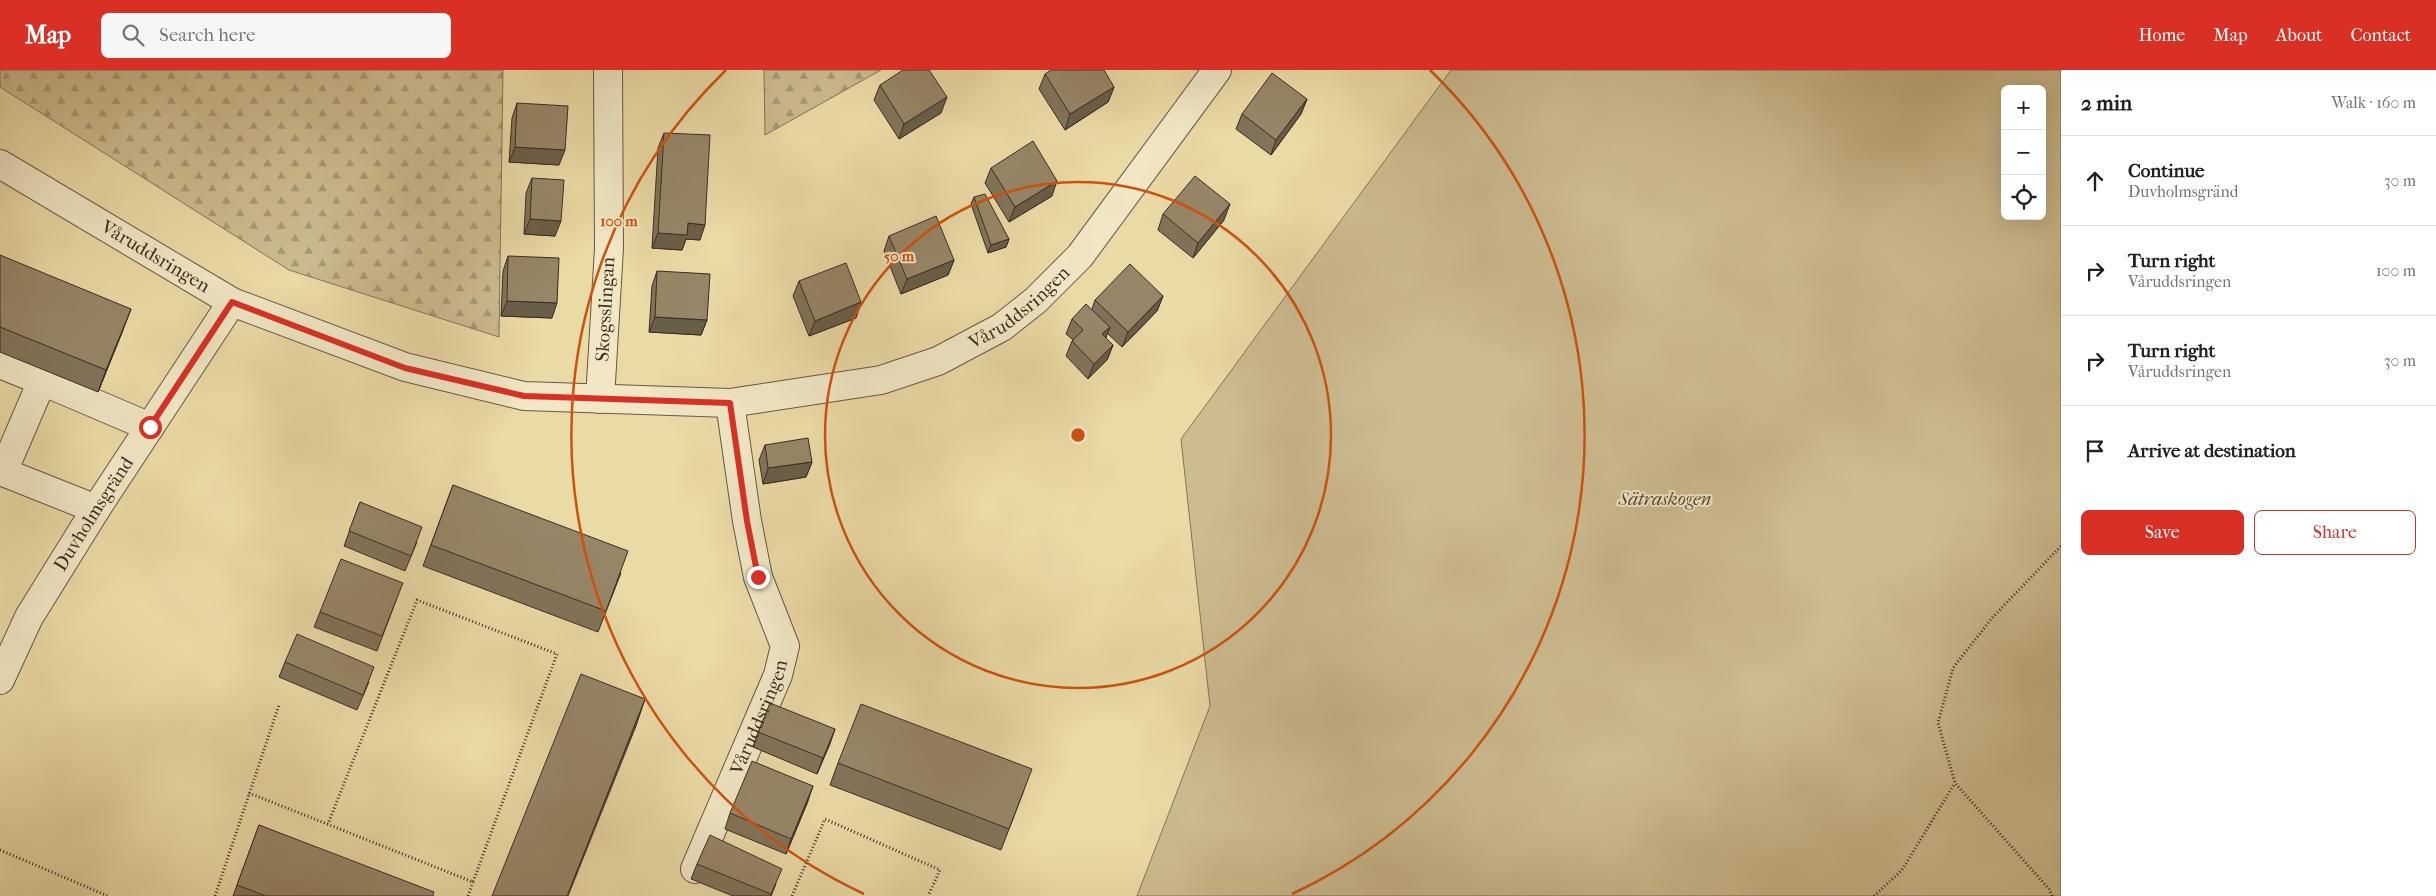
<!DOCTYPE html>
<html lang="en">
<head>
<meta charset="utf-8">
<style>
  :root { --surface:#fff; --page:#f6f6f6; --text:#202124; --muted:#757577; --line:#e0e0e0; --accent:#d93025 }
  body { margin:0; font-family:"IM FELL French Canon",serif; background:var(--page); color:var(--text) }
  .controls { position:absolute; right:15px; top:15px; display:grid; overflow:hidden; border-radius:8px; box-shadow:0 5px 20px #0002 }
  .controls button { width:45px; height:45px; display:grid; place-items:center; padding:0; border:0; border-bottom:1px solid var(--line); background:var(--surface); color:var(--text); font:25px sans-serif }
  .stop { position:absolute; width:15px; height:15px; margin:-11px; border:4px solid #d93025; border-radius:50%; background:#fff }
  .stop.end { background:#d93025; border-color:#fff; box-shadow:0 1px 5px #0008 }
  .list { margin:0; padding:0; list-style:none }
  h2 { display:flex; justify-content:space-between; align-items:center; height:65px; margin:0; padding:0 20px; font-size:21px }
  h2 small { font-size:16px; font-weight:400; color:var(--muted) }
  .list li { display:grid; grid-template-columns:32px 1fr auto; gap:15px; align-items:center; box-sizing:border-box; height:90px; padding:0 20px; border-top:1px solid var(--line) }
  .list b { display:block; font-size:19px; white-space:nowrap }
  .list p { margin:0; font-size:16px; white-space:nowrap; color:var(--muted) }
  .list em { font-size:16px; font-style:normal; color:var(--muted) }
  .actions { display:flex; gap:10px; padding:15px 20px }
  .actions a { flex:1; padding:11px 0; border:1px solid var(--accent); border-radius:8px; text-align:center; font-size:18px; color:var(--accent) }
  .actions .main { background:var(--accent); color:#fff }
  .icon { flex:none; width:28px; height:28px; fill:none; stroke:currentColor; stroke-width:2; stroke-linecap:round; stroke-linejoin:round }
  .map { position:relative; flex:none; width:2061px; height:826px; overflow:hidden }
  header { display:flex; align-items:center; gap:30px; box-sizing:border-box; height:70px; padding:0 25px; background:var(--accent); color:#fff }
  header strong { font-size:24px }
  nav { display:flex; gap:28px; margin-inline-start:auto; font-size:18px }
  .search { width:350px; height:45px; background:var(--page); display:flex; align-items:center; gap:12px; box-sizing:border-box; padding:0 18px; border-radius:8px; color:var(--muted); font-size:19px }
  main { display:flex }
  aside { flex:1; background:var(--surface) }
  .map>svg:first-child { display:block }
</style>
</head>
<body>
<header>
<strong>Map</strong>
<div class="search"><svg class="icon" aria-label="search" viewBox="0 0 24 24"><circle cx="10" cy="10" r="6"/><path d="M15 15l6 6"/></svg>Search here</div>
<nav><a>Home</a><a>Map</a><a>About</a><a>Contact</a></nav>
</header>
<main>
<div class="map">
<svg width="2061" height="826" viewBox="0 0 2061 826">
  <defs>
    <pattern id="forest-firs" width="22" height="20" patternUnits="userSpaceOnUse" patternTransform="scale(1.25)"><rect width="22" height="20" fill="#ccbc90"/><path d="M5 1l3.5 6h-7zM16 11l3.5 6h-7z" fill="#a79975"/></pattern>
  </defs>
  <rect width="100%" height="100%" fill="#eadaa6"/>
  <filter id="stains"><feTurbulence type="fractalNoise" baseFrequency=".004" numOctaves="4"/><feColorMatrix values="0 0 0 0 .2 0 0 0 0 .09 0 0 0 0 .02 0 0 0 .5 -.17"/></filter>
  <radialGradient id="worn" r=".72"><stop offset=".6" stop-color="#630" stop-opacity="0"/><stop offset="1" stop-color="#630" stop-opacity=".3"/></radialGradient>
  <path fill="url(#forest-firs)" stroke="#84745a" d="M0,0H503L499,267L289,200L0,17Z
    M764,0H881L765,65Z"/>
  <path fill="#ccbc90" stroke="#84745a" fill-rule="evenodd" d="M1451,0H2061V826H1137L1210,636L1181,369ZM2005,19H2042V146H2005Z"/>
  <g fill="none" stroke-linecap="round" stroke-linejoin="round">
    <defs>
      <g id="minor">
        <path id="s1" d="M0,94L232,232L405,297L524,326L730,333L881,310L938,291L1002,257L1036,230L1080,186L1217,0"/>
        <path d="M0,294L42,311"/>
        <path id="s2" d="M600,329L609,178L608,0"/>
        <path d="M0,389L3,402L96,439"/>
        <path d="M3,402L42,311L150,357"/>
        <path id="s3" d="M0,610L29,547L96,439L232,232"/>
        <path id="s4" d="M695,799L778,605L785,576L758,507L747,451L730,333"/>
      </g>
    </defs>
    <use href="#minor" stroke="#685744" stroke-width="30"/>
    <path stroke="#3c2b23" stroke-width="3" stroke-dasharray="1 2.5" stroke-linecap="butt" d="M249,723L473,812L557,584L417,530L328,754
      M0,780L108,826
      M215,826L279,635
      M468,826L473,812
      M792,826L825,749L940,800L928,826
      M1874,826L1902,800L1955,713
      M2052,826L2049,819L1955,713L1938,653L1953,598L1992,548L2061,476"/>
    <use href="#minor" stroke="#f1e7c5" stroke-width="28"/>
  </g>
  <path fill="#817359" stroke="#3c2b23" d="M1045,4L1114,17L1108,32L1065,60L1039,19Z
    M880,15L941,43L899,69L874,30Z
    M1307,29L1301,44L1271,85L1236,59L1242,44Z
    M517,33L559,95L509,92L512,48Z
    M664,63L700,170L686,169L682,180L652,178L658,78Z
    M991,98L1052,126L1009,152L985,113Z
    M532,108L555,166L524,164L526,123Z
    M974,127L1009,169L1006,177L988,183L971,134Z
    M1163,144L1224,150L1193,188L1158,160Z
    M889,166L954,190L948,205L901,224L884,181Z
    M0,185L123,260L98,322L0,282Z
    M508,186L552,248L501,246L503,201Z
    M657,201L707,250L701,265L649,262L652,216Z
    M799,211L861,232L856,248L809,266L793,226Z
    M1163,226L1157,241L1122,277L1107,263L1106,268L1113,275L1107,290L1088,309L1066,286L1072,271L1073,270L1066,264L1072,249L1092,239L1095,230Z
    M765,375L812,392L806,407L763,414L759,390Z
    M453,415L621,503L598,562L423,496Z
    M360,432L417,472L405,501L344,476Z
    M397,528L377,581L314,557L320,542Z
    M285,592L369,612L357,640L279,607Z
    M835,659L817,704L753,677L758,662Z
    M838,693L1024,720L1001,780L830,715Z
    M808,731L786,784L725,759L730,743Z
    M259,755L433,826H233Z
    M697,794L776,814L771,826H733L691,809Z"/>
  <path fill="#695e48" stroke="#3c2b23" d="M1114,17L1108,32L1065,60L1070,44Z
    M947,27L941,43L899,69L904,54Z
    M1307,29L1301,44L1271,85L1276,70Z
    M515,77L565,80L559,95L509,92Z
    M1057,111L1052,126L1009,152L1015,137Z
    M1230,134L1224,150L1193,188L1198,173Z
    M530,149L561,151L555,166L524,164Z
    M688,153L705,155L700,170L686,169L682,180L652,178L658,163Z
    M1009,169L1006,177L988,183L991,175Z
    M954,190L948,205L901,224L907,209Z
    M1163,226L1157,241L1122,277L1128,262Z
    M507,231L557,233L552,248L501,246Z
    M861,232L856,248L809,266L815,251Z
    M131,239L123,260L98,322L106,300Z
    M655,247L707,250L701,265L649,262Z
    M1110,257L1104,272L1102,264Z
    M1113,275L1107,290L1088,309L1094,294Z
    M812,392L806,407L763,414L768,398Z
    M645,629L636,656L568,826H567Z
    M835,659L830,674L817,704L823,688Z
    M813,716L808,731L786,784L791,769Z"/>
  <path fill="#968667" stroke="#3c2b23" d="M903,0H929L947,27L904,54L880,15Z
    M1051,0H1104L1114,17L1070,44L1045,4Z
    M1272,3L1307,29L1276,70L1242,44Z
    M517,33L568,36L565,80L515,77Z
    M664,63L710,65L705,155L688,153L687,165L658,163Z
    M1033,71L1057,111L1015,137L991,98Z
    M1195,106L1230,134L1198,173L1163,144Z
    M532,108L564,110L561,151L530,149Z
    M985,124L1009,169L991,175L974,127Z
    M936,146L954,190L907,209L889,166Z
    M0,185L131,239L106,300L0,257Z
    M508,186L559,188L557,233L507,231Z
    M846,193L861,232L815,251L799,211Z
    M1130,194L1163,226L1128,262L1095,230Z
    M657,201L710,204L707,250L655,247Z
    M1086,234L1110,257L1102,264L1113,275L1094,294L1072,271L1083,260L1072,249Z
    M808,368L812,392L768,398L765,375Z
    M453,415L628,481L606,541L431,475Z
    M360,432L422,457L411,486L349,461Z
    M341,489L403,513L382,566L320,542Z
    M297,564L374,597L363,625L285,592Z
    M581,604L645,629L567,826H492Z
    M770,633L835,659L823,688L758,662Z
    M861,634L1032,699L1009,759L838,693Z
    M752,691L813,716L791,769L730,743Z
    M259,755L434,822L433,826H266L237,815Z
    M710,765L782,799L771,824L697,794Z"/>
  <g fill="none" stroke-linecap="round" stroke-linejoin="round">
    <path stroke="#d93025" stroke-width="6" d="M150,357L232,232L405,298L524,326L730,333L747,451L758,507"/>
  </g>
  <g fill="none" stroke="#ce520f" stroke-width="2.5">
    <circle cx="1078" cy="365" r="253"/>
    <path d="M864 824A507 507 0 0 1 726 0M1430 0A507 507 0 0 1 1292 824"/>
  </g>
  <g text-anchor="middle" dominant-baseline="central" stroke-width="4" stroke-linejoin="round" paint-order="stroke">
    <g font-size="19" fill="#3c2b23" stroke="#f1e7c5">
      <text stroke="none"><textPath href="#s1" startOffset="181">Våruddsringen</textPath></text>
      <text stroke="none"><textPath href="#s1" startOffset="1094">Våruddsringen</textPath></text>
      <text stroke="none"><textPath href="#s2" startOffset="90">Skogsslingan</textPath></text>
      <text stroke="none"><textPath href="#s3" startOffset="191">Duvholmsgränd</textPath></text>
      <text stroke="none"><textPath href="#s4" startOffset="165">Våruddsringen</textPath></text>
    </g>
    <g font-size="19" font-style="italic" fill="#594839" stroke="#f1e7c5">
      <text x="1665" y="429">Sätraskogen</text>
    </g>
  </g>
  <circle cx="1078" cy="365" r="8" fill="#ce520f" stroke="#f1e7c5" stroke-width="2.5"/>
  <g font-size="15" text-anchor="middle" font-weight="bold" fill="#ce520f" stroke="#f1e7c5" stroke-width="4" stroke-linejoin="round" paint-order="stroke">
    <text x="619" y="156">100 m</text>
    <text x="899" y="191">50 m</text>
  </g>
  <rect width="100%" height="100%" filter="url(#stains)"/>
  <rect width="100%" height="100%" fill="url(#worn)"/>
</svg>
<div class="controls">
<button>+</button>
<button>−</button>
<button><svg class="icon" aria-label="locate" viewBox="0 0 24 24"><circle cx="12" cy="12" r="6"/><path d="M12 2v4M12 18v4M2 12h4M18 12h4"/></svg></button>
</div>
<div class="stop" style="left:150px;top:357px"></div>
<div class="stop end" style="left:758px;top:507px"></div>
</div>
<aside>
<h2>2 min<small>Walk · 160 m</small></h2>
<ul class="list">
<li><svg class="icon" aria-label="ahead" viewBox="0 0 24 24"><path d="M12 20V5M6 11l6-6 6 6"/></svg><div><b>Continue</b><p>Duvholmsgränd</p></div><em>30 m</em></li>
<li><svg class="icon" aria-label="right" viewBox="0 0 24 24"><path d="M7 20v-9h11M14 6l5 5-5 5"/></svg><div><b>Turn right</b><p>Våruddsringen</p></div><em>100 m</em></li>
<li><svg class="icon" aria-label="right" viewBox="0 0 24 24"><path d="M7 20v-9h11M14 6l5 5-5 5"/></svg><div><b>Turn right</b><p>Våruddsringen</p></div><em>30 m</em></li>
<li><svg class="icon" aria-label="arrive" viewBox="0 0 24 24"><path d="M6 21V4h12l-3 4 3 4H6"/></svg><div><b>Arrive at destination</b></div></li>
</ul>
<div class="actions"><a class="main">Save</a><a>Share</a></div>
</aside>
</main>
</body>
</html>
